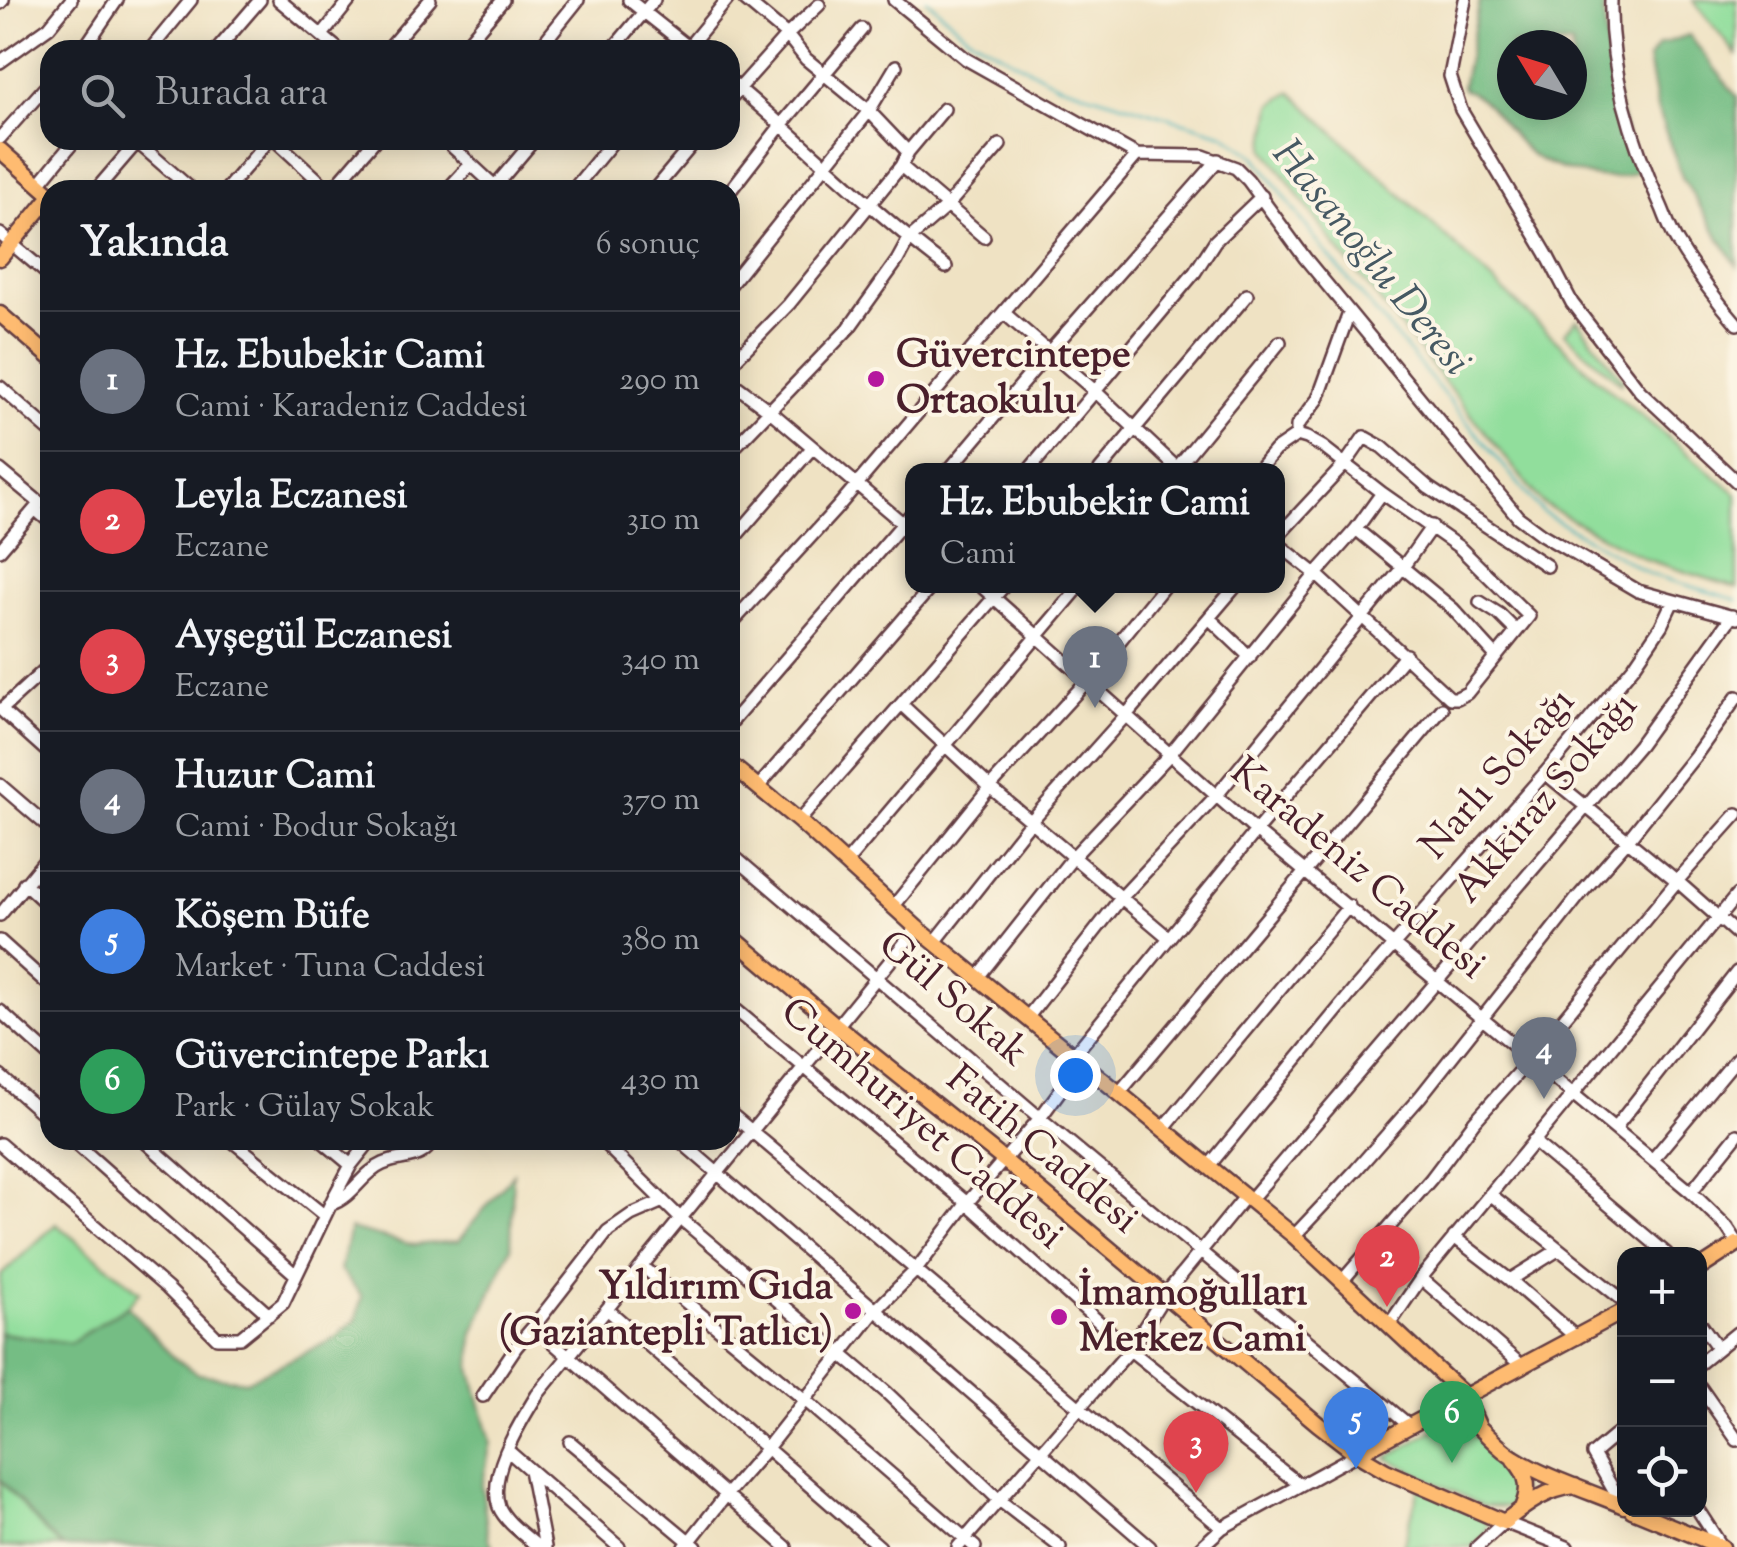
<!DOCTYPE html>
<html lang="tr">
<head>
<meta charset="utf-8">
<style>
  :root { --surface:#171b24; --page:#242831; --text:#f1f3f6; --muted:#9ea1a6; --line:#363941; --accent:#d690ce }
  body { margin:0; font-family:"Sorts Mill Goudy",serif; background:var(--page); color:var(--text) }
  .controls { position:absolute; right:30px; bottom:30px; display:grid; overflow:hidden; border-radius:20px; box-shadow:0 5px 25px #0003 }
  .controls button { width:90px; height:90px; display:grid; place-items:center; padding:0; border:0; border-bottom:2px solid var(--line); background:var(--surface); color:var(--text); font:50px sans-serif }
  .compass { position:absolute; left:1497px; top:30px; width:90px; height:90px; border-radius:50%; background:var(--surface); box-shadow:0 5px 25px #0003; rotate:308deg }
  .you { position:absolute; left:1075px; top:1075px; width:35px; height:35px; margin:-25px; border:8px solid #fff; border-radius:50%; background:#1a73e8; box-shadow:0 0 0 15px #1a73e833 }
  .badge { display:grid; place-items:center; width:65px; height:65px; border-radius:50%; background:var(--accent); color:#fff; font-size:32px; font-weight:700 }
  .pin { position:absolute; translate:-50% -82px; filter:drop-shadow(0 2px 5px #0008) }
  .pin::after { content:''; position:absolute; top:52px; width:35px; height:30px; background:inherit; clip-path:polygon(0 0,100% 0,50% 100%) }
  .popup { position:absolute; left:905px; top:463px; width:380px; height:130px; box-sizing:border-box; display:grid; place-content:center; border-radius:20px; background:var(--surface); filter:drop-shadow(0 2px 8px #0005); font-size:32px; white-space:nowrap; color:var(--muted) }
  .popup b { font-size:38px; color:var(--text) }
  .popup::after { content:''; position:absolute; left:50%; top:100%; margin-left:-20px; border:20px solid transparent; border-top-color:var(--surface) }
  .list { margin:0; padding:0; list-style:none }
  h2 { display:flex; justify-content:space-between; align-items:center; height:130px; margin:0; padding:0 40px; font-size:42px }
  h2 small { font-size:32px; font-weight:400; color:var(--muted) }
  .list li { display:grid; grid-template-columns:65px 1fr auto; gap:30px; align-items:center; box-sizing:border-box; height:140px; padding:0 40px; border-top:2px solid var(--line) }
  .list b { display:block; font-size:38px; white-space:nowrap }
  .list p { margin:0; font-size:32px; white-space:nowrap; color:var(--muted) }
  .list em { font-size:32px; font-style:normal; color:var(--muted) }
  .icon { flex:none; width:55px; height:55px; fill:none; stroke:currentColor; stroke-width:2; stroke-linecap:round; stroke-linejoin:round }
  .map { position:relative; flex:none; width:1737px; height:1547px; overflow:hidden }
  .search { position:absolute; background:var(--surface); box-shadow:0 5px 25px #0003; left:40px; top:40px; width:700px; height:110px; display:flex; align-items:center; gap:25px; box-sizing:border-box; padding:0 35px; border-radius:30px; color:var(--muted); font-size:38px }
  .panel { position:absolute; background:var(--surface); box-shadow:0 5px 25px #0003; left:40px; top:180px; width:700px; height:970px; border-radius:30px }
  .map>svg:first-child { display:block }
</style>
</head>
<body>
<div class="map">
<svg width="1737" height="1547" viewBox="0 0 1737 1547">
  <rect width="100%" height="100%" fill="#fcf5e5"/>
  <filter id="ink" filterUnits="userSpaceOnUse"><feTurbulence type="fractalNoise" baseFrequency=".01" numOctaves="2"/><feDisplacementMap in="SourceGraphic" scale="20" xChannelSelector="R" yChannelSelector="G"/><feConvolveMatrix kernelMatrix="1 2 1 2 8 2 1 2 1" color-interpolation-filters="sRGB"/></filter>
  <filter id="wash" filterUnits="userSpaceOnUse"><feTurbulence type="fractalNoise" baseFrequency=".0048" numOctaves="4" result="noise"/><feDisplacementMap in="SourceGraphic" scale="40" xChannelSelector="R" yChannelSelector="G"/><feGaussianBlur stdDeviation="2.25" result="paint"/><feColorMatrix in="noise" values="0 0 0 0 0 0 0 0 0 0 0 0 0 0 0 0 0 1.4 0 .05"/><feComposite in="paint" operator="in"/></filter>
  <g filter="url(#wash)">
    <rect width="100%" height="100%" fill="#efe2c3"/>
    <path fill="#91de9c" stroke="#6e7e64" stroke-width="2.5" d="M1693,0H1737V55Z
      M1291,92L1603,384L1737,494V588L1645,559L1543,504L1337,248L1265,149L1272,105Z
      M1577,320L1623,380L1621,383L1564,333Z
      M56,1224L140,1292L127,1306L70,1343L0,1333V1276Z
      M1453,1418L1512,1468L1521,1489L1513,1507L1483,1506L1387,1458Z
      M0,1480L47,1533L63,1547H0Z
      M1420,1484L1488,1521L1485,1535L1472,1547H1403Z"/>
    <path fill="#74bd84" stroke="#5f6e58" stroke-width="2.5" fill-rule="evenodd" d="M1480,0H1603C1605,58 1618,115 1638,170C1623,179 1609,179 1592,176C1573,173 1548,166 1532,155C1510,138 1488,94 1464,90L1462,87ZM1512,45H1572V105H1512Z
      M1689,35L1737,97V266L1683,179L1657,109L1648,59L1659,45Z
      M513,1174L511,1248L473,1333L471,1369L491,1442L482,1487L488,1537L493,1547H63L47,1533L0,1479V1333L70,1343L127,1306L174,1358L199,1374L246,1381L330,1341L356,1320L362,1296L340,1270L350,1229L413,1245L458,1241Z"/>
    <g fill="none" stroke-linecap="round" stroke-linejoin="round">
      <path stroke="#40b1b7" stroke-width="2.5" d="M927,0L967,35L1057,84L1224,134L1255,156L1322,248L1542,512L1649,574L1737,600"/>
    </g>
  </g>
  <g filter="url(#ink)">
    <g fill="none" stroke-linecap="round" stroke-linejoin="round">
      <defs>
        <path id="minor" d="M279,0L339,50
          M629,0L692,50
          M745,0L787,35L806,59L869,111L908,152
          M894,0L966,59L1137,155
          M1465,0L1450,76L1461,110L1546,253L1572,303L1640,391L1737,482
          M1611,0C1609,71 1633,145 1662,208C1667,220 1671,232 1678,243C1695,271 1715,299 1737,324
          M0,3L3,0
          M322,35L350,0
          M83,50L117,0
          M150,50L191,0
          M217,50L260,0
          M387,50L430,0
          M461,50L503,0
          M538,50L578,0
          M612,50L654,0
          M686,50L727,0
          M0,62L49,27L71,0
          M730,81C803,141 870,210 946,267
          M730,99L787,35L819,5
          M0,138L50,82
          M275,140L329,190
          M445,140L499,190
          M137,142L192,190
          M901,166L984,237
          M39,184L75,140
          M495,186L534,140
          M96,190L139,140
          M226,190L269,140
          M332,190L375,140
          M447,190L471,164
          M573,190L614,140
          M654,190L696,140
          M730,191L782,124L862,29
          M0,234L50,276
          M730,285L869,111L896,66
          M1004,313L1096,392L1179,470
          M730,365L789,304L901,166L908,152L944,109
          M730,381L770,411L912,531
          M0,387L50,431
          M730,452L849,328L897,261L909,239L947,206L1000,145
          M0,470L40,503L0,550
          M949,470L1049,352L1218,160
          M1029,470L1195,272L1215,241L1262,196
          M1100,470L1247,295
          M1175,470L1280,342
          M1258,470L1275,450L1297,435V426L1318,399L1349,313
          M35,509L50,522
          M1356,529L1453,609L1496,656
          M1278,536L1346,463L1364,437L1382,447L1429,488L1547,566
          M730,543L812,448
          M1278,544L1316,574L1450,698H1457L1467,693L1529,616L1459,547L1382,493L1323,447L1307,438L1297,435
          M981,586L1256,831L1691,1192L1727,1227L1737,1242
          M1480,602L1499,614L1516,631
          M1209,618L1250,657
          M730,625L836,509L1137,155L1203,156L1236,168L1248,180L1305,258L1518,517L1541,534L1638,591L1737,618
          M901,704L990,787L1169,938
          M0,709L50,754
          M1,710L50,665
          M730,724L912,513
          M1545,773L1677,881L1737,934
          M0,785L50,828
          M758,787L932,586
          M799,821L1004,586
          M730,853L1040,1118L1410,1426
          M845,864L1080,586
          M24,883L50,907
          M893,907L990,787L1088,680L1164,586
          M0,915L50,854
          M0,941L50,986
          M935,942L1031,821L1127,714L1236,586
          M978,977L1074,856L1171,753L1316,574L1356,529L1382,493
          M730,1005L967,1203L1130,1350L1300,1485
          M0,1011L50,1056
          M1027,1018L1121,898L1217,795L1403,567L1432,526
          M1073,1056L1256,831L1406,655
          M0,1076L50,1120
          M1119,1093L1442,709
          M730,1113L1222,1528
          M1615,1128L1737,972
          M1163,1129L1349,906
          M72,1140L269,1315
          M143,1140L296,1275
          M231,1140L325,1216
          M321,1140L351,1165
          M601,1140L680,1218L886,1392L999,1500L1060,1547
          M679,1140L1150,1547
          M1533,1141L1667,1254
          M0,1144L167,1288L217,1338H240L283,1303L335,1195L351,1165L371,1140
          M1653,1159L1737,1058
          M1208,1167L1353,991L1545,773L1634,666L1661,626L1673,601
          M1691,1192L1737,1135
          M1490,1194L1624,1301
          M1250,1200L1639,745L1732,616
          M663,1201L631,1215L608,1231L534,1326L786,1547
          M331,1204C352,1198 362,1173 383,1164C402,1155 422,1162 433,1140
          M1294,1236L1356,1170L1420,1097L1578,897L1627,841L1695,756L1737,697
          M1454,1237L1510,1280L1577,1338
          M642,1266L805,1400L975,1547
          M1421,1278L1521,1365
          M1510,1280L1558,1250
          M1342,1281L1431,1179L1474,1122L1531,1058L1677,881L1737,814
          M607,1309L880,1547
          M1700,1323L1717,1347
          M1389,1325L1421,1278L1737,895
          M1700,1363L1737,1333
          M1700,1387L1737,1440
          M483,1396L516,1347L534,1326
          M570,1442L696,1547
          M507,1450L619,1547
          M530,1470L545,1547
          M1622,1505L1593,1454L1624,1428
          M1698,1510L1722,1547
          M538,1547C525,1535 506,1523 499,1507C487,1474 520,1423 537,1395L917,928
          M685,1547L727,1494L767,1448L875,1311L916,1270L967,1203L1040,1118L1081,1062
          M958,1547L1130,1350L1164,1296L1245,1197
          M1201,1547L1222,1528L1357,1454
          M1477,1547L1504,1522L1567,1547"/>
        <path id="major" d="M0,150L50,194
          M0,258L50,197
          M0,314L50,357
          M730,764L799,821L917,928L1294,1236L1465,1396L1478,1425
          M730,935L837,1026L1004,1160L1318,1424L1357,1454L1386,1471L1504,1522C1526,1505 1546,1489 1575,1486
          M1700,1268L1737,1244
          M1444,1408C1475,1413 1489,1443 1514,1458C1544,1477 1591,1492 1624,1506
          M1357,1454L1624,1311
          M1514,1460C1529,1476 1530,1489 1522,1508
          M1632,1510L1722,1547"/>
      </defs>
      <use href="#minor" stroke="#633c42" stroke-width="16"/>
      <use href="#major" stroke="#633c42" stroke-width="19"/>
      <use href="#minor" stroke="#fff" stroke-width="11"/>
      <use href="#major" stroke="#febb71" stroke-width="14"/>
    </g>
  </g>
  <g fill="#b5179e" stroke="#fcf5e5" stroke-width="4">
    <circle cx="876" cy="379" r="10"/>
    <circle cx="853" cy="1311" r="10"/>
    <circle cx="1059" cy="1317" r="10"/>
  </g>
  <g text-anchor="middle" dominant-baseline="central" stroke-width="8" stroke-linejoin="round" paint-order="stroke">
    <g font-size="40" font-weight="bold" fill="#4a1f2b" stroke="#fcf5e5" text-anchor="start">
      <text x="896" y="356">Güvercintepe<tspan x="896" dy="46">Ortaokulu</tspan></text>
      <text x="833" y="1288" text-anchor="end">Yıldırım Gıda<tspan x="833" dy="46">(Gaziantepli Tatlıcı)</tspan></text>
      <text x="1079" y="1294">İmamoğulları<tspan x="1079" dy="46">Merkez Cami</tspan></text>
    </g>
    <g font-size="40" fill="#4a1f2b" stroke="#fcf5e5">
      <text transform="translate(1499 775) rotate(-49)">Narlı Sokağı</text>
      <text transform="translate(1547 799) rotate(-50)">Akkiraz Sokağı</text>
      <text transform="translate(1357 870) rotate(40)">Karadeniz Caddesi</text>
      <text transform="translate(952 1000) rotate(41)">Gül Sokak</text>
      <text transform="translate(921 1125) rotate(41)">Cumhuriyet Caddesi</text>
      <text transform="translate(1041 1151) rotate(40)">Fatih Caddesi</text>
    </g>
    <g font-size="42" font-style="italic" fill="#465963" stroke="#fcf5e5">
      <text transform="translate(1370 259) rotate(51)">Hasanoğlu Deresi</text>
    </g>
  </g>
</svg>
<div class="controls">
<button>+</button>
<button>−</button>
<button><svg class="icon" aria-label="locate" viewBox="0 0 24 24"><circle cx="12" cy="12" r="6"/><path d="M12 2v4M12 18v4M2 12h4M18 12h4"/></svg></button>
</div>
<svg class="compass" viewBox="-18 -18 36 36"><path d="M0-13l5 13h-10z" fill="#e53935"/><path d="M0 13l5-13h-10z" fill="#9ea1a6"/></svg>
<div class="you"></div>
<div class="pin badge" style="left:1095px;top:708px;background:#6b7280">1</div>
<div class="popup"><b>Hz. Ebubekir Cami</b>Cami</div>
<div class="pin badge" style="left:1387px;top:1307px;background:#e0444e">2</div>
<div class="pin badge" style="left:1196px;top:1493px;background:#e0444e">3</div>
<div class="pin badge" style="left:1544px;top:1099px;background:#6b7280">4</div>
<div class="pin badge" style="left:1356px;top:1469px;background:#3f7fe0">5</div>
<div class="pin badge" style="left:1452px;top:1463px;background:#2e9e5b">6</div>
<div class="search"><svg class="icon" aria-label="search" viewBox="0 0 24 24"><circle cx="10" cy="10" r="6"/><path d="M15 15l6 6"/></svg>Burada ara</div>
<section class="panel">
<h2>Yakında<small>6 sonuç</small></h2>
<ul class="list">
<li><span class="badge" style="background:#6b7280">1</span><div><b>Hz. Ebubekir Cami</b><p>Cami · Karadeniz Caddesi</p></div><em>290 m</em></li>
<li><span class="badge" style="background:#e0444e">2</span><div><b>Leyla Eczanesi</b><p>Eczane</p></div><em>310 m</em></li>
<li><span class="badge" style="background:#e0444e">3</span><div><b>Ayşegül Eczanesi</b><p>Eczane</p></div><em>340 m</em></li>
<li><span class="badge" style="background:#6b7280">4</span><div><b>Huzur Cami</b><p>Cami · Bodur Sokağı</p></div><em>370 m</em></li>
<li><span class="badge" style="background:#3f7fe0">5</span><div><b>Köşem Büfe</b><p>Market · Tuna Caddesi</p></div><em>380 m</em></li>
<li><span class="badge" style="background:#2e9e5b">6</span><div><b>Güvercintepe Parkı</b><p>Park · Gülay Sokak</p></div><em>430 m</em></li>
</ul>
</section>
</div>
</body>
</html>
